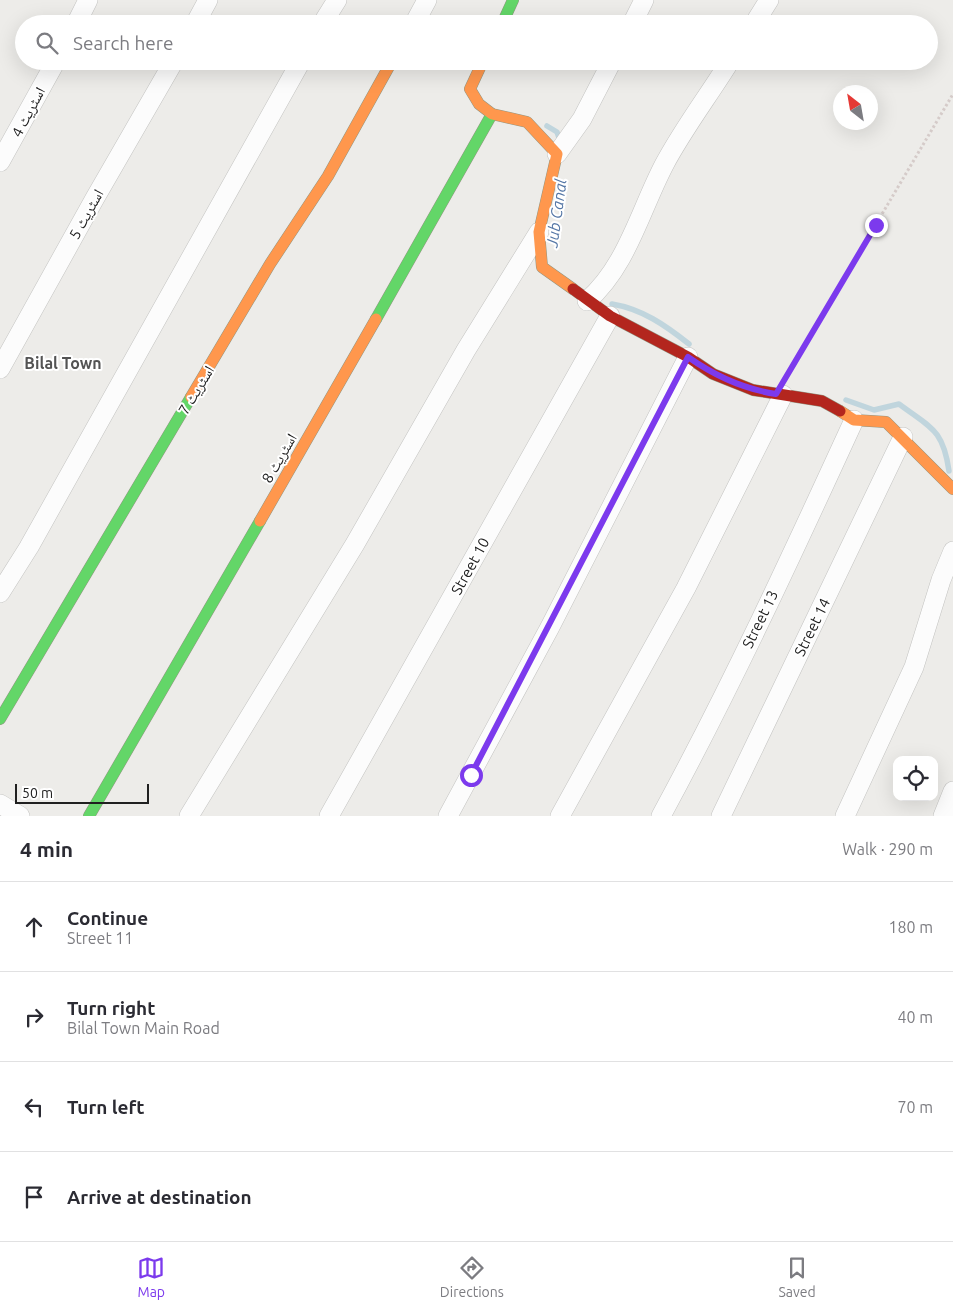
<!DOCTYPE html>
<html lang="en">
<head>
<meta charset="utf-8">
<style>
  :root { --surface:#fff; --page:#f2f2f3; --text:#2b2b33; --muted:#7c7c81; --line:#e1e1e2; --accent:#7c3aed }
  body { margin:0; font-family:Ubuntu,"Noto Naskh Arabic",sans-serif; background:var(--page); color:var(--text) }
  .controls { position:absolute; right:15px; bottom:15px; display:grid; overflow:hidden; border-radius:10px; box-shadow:0 5px 20px #0002 }
  .controls button { width:45px; height:45px; display:grid; place-items:center; padding:0; border:0; border-bottom:1px solid var(--line); background:var(--surface); color:var(--text); font:25px sans-serif }
  .compass { position:absolute; left:833px; top:85px; width:45px; height:45px; border-radius:50%; background:var(--surface); box-shadow:0 5px 20px #0002; rotate:329deg }
  .scale { position:absolute; left:15px; bottom:12px; width:134px; box-sizing:border-box; padding-left:5px; border:2px solid #202020; border-top:0; font-size:14px; line-height:18px; white-space:nowrap; color:#202020; -webkit-text-stroke:4px #fff; paint-order:stroke }
  .stop { position:absolute; width:15px; height:15px; margin:-11px; border:4px solid #7c3aed; border-radius:50%; background:#fff }
  .stop.end { background:#7c3aed; border-color:#fff; box-shadow:0 1px 5px #0008 }
  .list { margin:0; padding:0; list-style:none }
  h2 { display:flex; justify-content:space-between; align-items:center; height:65px; margin:0; padding:0 20px; font-size:21px }
  h2 small { font-size:16px; font-weight:400; color:var(--muted) }
  .list li { display:grid; grid-template-columns:32px 1fr auto; gap:15px; align-items:center; box-sizing:border-box; height:90px; padding:0 20px; border-top:1px solid var(--line) }
  .list b { display:block; font-size:19px; white-space:nowrap }
  .list p { margin:0; font-size:16px; white-space:nowrap; color:var(--muted) }
  .list em { font-size:16px; font-style:normal; color:var(--muted) }
  .icon { flex:none; width:28px; height:28px; fill:none; stroke:currentColor; stroke-width:2; stroke-linecap:round; stroke-linejoin:round }
  .map { position:relative; flex:none; width:953px; height:816px; overflow:hidden }
  .search { position:absolute; background:var(--surface); box-shadow:0 5px 20px #0002; left:15px; right:15px; top:15px; height:55px; display:flex; align-items:center; gap:12px; box-sizing:border-box; padding:0 18px; border-radius:28px; color:var(--muted); font-size:19px }
  .sheet { height:425px; background:var(--surface) }
  nav { display:flex; justify-content:space-around; align-items:center; box-sizing:border-box; height:70px; border-top:1px solid var(--line); background:var(--surface); font-size:14px; color:var(--muted) }
  nav a { display:grid; justify-items:center; gap:2px }
  nav .on { color:var(--accent) }
  .map>svg:first-child { display:block }
</style>
</head>
<body>
<div class="map">
<svg width="953" height="816" viewBox="0 0 953 816">
  <rect width="100%" height="100%" fill="#edece9"/>
  <g fill="none" stroke-linecap="round" stroke-linejoin="round">
    <path stroke="#c0d5dd" stroke-width="5.5" d="M547,126L557,132L560,141
      M612,304C642,309 665,325 689,344
      M846,400L874,410L899,404C931,428 943,429 949,471"/>
    <defs>
      <path id="street" d="M76,24L88,0
        M195,24L208,0
        M322,24L337,0
        M414,24L427,0
        M632,24L644,0
        M754,24L769,0
        M557,154L582,119L612,61
        M0,162L56,61
        M587,301C627,266 640,211 664,165C683,129 709,95 730,61
        M0,369L95,198L174,61
        M0,593L29,547L301,61
        M0,804L20,816
        M189,816L355,544L466,350L539,232
        M329,816L610,316
        M448,816L550,627L688,357
        M560,816L686,588L783,395
        M661,816C731,687 793,553 854,420
        M721,816L903,437
        M845,816L914,667L941,580L953,551
        M943,816L953,791"/>
      <path id="fast" d="M502,24L513,0
        M376,319L492,114
        M0,719L191,397
        M89,816L260,521"/>
      <path id="slow" d="M483,61L470,89L479,104L492,114L527,122L557,154L539,232L542,267L573,289
        M191,397L270,264L328,176L392,61
        M840,411L854,420L886,422L953,489
        M260,521L376,319"/>
      <path id="jam" d="M573,289L610,316L688,357L713,374L753,390L822,401L840,411"/>
    </defs>
    <use href="#street" stroke="#c3c3c1" stroke-width="20"/>
    <use href="#fast" stroke="#929682" stroke-width="12"/>
    <use href="#slow" stroke="#929682" stroke-width="12"/>
    <use href="#jam" stroke="#929682" stroke-width="12"/>
    <path stroke="#d5cbc9" stroke-width="3" stroke-dasharray="2.5 2.5" stroke-linecap="butt" d="M788,373L953,94"/>
    <use href="#street" stroke="#fcfcfc" stroke-width="19"/>
    <use href="#fast" stroke="#63d668" stroke-width="11"/>
    <use href="#slow" stroke="#ff974d" stroke-width="11"/>
    <use href="#jam" stroke="#b3261e" stroke-width="11"/>
  </g>
  <g fill="none" stroke-linecap="round" stroke-linejoin="round">
    <path stroke="#7c3aed" stroke-width="6" d="M471,775L688,357C715,376 743,389 776,394L876,225"/>
  </g>
  <g text-anchor="middle" dominant-baseline="central" stroke-width="4" stroke-linejoin="round" paint-order="stroke">
    <g font-size="15" fill="#202020" stroke="#fff">
      <text transform="translate(28 112) rotate(-62)">اسٹریٹ 4</text>
      <text transform="translate(86 214) rotate(-61)">اسٹریٹ 5</text>
      <text transform="translate(196 390) rotate(-59)">اسٹریٹ 7</text>
      <text transform="translate(279 458) rotate(-60)">اسٹریٹ 8</text>
      <text transform="translate(470 566) rotate(-61)">Street 10</text>
      <text transform="translate(760 619) rotate(-64)">Street 13</text>
      <text transform="translate(812 627) rotate(-64)">Street 14</text>
    </g>
    <g font-size="16" font-style="italic" fill="#5577a6" stroke="#fff">
      <text transform="translate(556 213) rotate(-82)">Jub Canal</text>
    </g>
    <g font-size="16" font-weight="bold" fill="#535353" stroke="#fff">
      <text x="63" y="363">Bilal Town</text>
    </g>
  </g>
</svg>
<div class="controls">
<button><svg class="icon" aria-label="locate" viewBox="0 0 24 24"><circle cx="12" cy="12" r="6"/><path d="M12 2v4M12 18v4M2 12h4M18 12h4"/></svg></button>
</div>
<svg class="compass" viewBox="-18 -18 36 36"><path d="M0-13l5 13h-10z" fill="#e53935"/><path d="M0 13l5-13h-10z" fill="#7c7c81"/></svg>
<div class="scale">50 m</div>
<div class="stop" style="left:471px;top:775px"></div>
<div class="stop end" style="left:876px;top:225px"></div>
<div class="search"><svg class="icon" aria-label="search" viewBox="0 0 24 24"><circle cx="10" cy="10" r="6"/><path d="M15 15l6 6"/></svg>Search here</div>
</div>
<section class="sheet">
<h2>4 min<small>Walk · 290 m</small></h2>
<ul class="list">
<li><svg class="icon" aria-label="ahead" viewBox="0 0 24 24"><path d="M12 20V5M6 11l6-6 6 6"/></svg><div><b>Continue</b><p>Street 11</p></div><em>180 m</em></li>
<li><svg class="icon" aria-label="right" viewBox="0 0 24 24"><path d="M7 20v-9h11M14 6l5 5-5 5"/></svg><div><b>Turn right</b><p>Bilal Town Main Road</p></div><em>40 m</em></li>
<li><svg class="icon" aria-label="left" viewBox="0 0 24 24"><path d="M17 20v-9H6M10 6l-5 5 5 5"/></svg><div><b>Turn left</b></div><em>70 m</em></li>
<li><svg class="icon" aria-label="arrive" viewBox="0 0 24 24"><path d="M6 21V4h12l-3 4 3 4H6"/></svg><div><b>Arrive at destination</b></div></li>
</ul>
</section>
<nav>
<a class="on"><svg class="icon" aria-label="map" viewBox="0 0 24 24"><path d="M3 6l6-2 6 2 6-2v14l-6 2-6-2-6 2zM9 4v14M15 6v14"/></svg>Map</a>
<a><svg class="icon" aria-label="directions" viewBox="0 0 24 24"><path d="M12 3l9 9-9 9-9-9zM9 14v-3h6M13 9l2 2-2 2"/></svg>Directions</a>
<a><svg class="icon" aria-label="saved" viewBox="0 0 24 24"><path d="M7 4h10v16l-5-4-5 4z"/></svg>Saved</a>
</nav>
</body>
</html>
